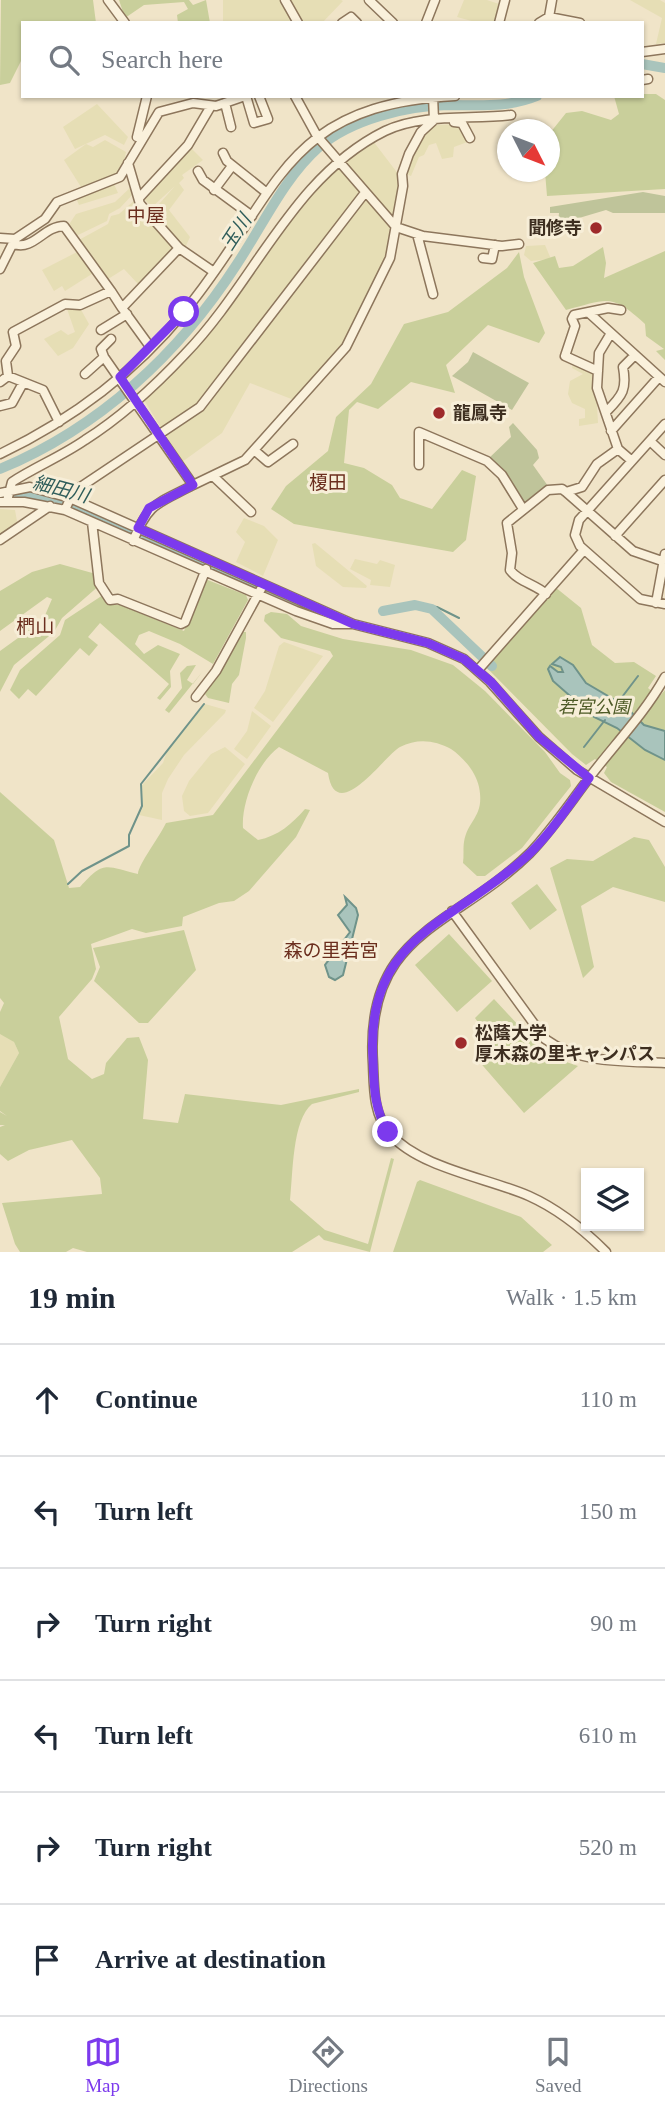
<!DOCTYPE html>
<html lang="en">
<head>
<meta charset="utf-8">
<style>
  :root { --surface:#fff; --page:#f6f6f7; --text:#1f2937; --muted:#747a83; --line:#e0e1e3; --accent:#7c3aed }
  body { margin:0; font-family:"Times New Roman","Noto Sans JP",serif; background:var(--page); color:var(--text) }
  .controls { position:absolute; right:21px; bottom:21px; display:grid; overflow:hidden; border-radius:0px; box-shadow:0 2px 5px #0004 }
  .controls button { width:63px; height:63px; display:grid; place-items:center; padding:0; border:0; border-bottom:2px solid var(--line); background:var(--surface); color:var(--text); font:35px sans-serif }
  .compass { position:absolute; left:497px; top:119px; width:63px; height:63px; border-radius:50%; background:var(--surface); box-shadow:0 2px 5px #0004; rotate:132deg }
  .stop { position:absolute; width:21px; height:21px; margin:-16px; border:5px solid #7c3aed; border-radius:50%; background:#fff }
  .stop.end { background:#7c3aed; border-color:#fff; box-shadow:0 2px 7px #0008 }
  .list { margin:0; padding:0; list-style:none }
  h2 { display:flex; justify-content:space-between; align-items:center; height:91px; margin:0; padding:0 28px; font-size:30px }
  h2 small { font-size:23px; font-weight:400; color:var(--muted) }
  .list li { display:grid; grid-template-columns:46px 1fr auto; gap:21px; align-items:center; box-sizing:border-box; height:112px; padding:0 28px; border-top:2px solid var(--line) }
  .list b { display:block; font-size:26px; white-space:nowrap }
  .list em { font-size:23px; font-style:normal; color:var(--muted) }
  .icon { flex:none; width:38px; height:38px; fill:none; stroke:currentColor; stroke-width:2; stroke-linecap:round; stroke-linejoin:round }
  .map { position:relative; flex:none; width:665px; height:1252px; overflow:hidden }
  .search { position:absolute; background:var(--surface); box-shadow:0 2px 5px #0004; left:21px; right:21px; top:21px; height:77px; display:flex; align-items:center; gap:18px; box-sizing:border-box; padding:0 24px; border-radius:0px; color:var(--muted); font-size:26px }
  .sheet { height:763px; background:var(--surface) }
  nav { display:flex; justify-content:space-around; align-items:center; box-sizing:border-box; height:98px; border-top:2px solid var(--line); background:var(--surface); font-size:19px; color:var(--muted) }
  nav a { display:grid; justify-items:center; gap:4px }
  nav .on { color:var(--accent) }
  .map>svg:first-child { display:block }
</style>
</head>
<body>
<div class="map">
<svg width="665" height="1252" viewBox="0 0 665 1252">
  <rect width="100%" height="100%" fill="#f0e4c8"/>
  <path fill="#e6deb5" d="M223,0H341L343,1L322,23H223Z
    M464,0H487L502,5L497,23H479L457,17Z
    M630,0H660L665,3V43L656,44L662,18Z
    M97,104L128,137L124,145L105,135L75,149L63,127Z
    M460,124L470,141L454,147L453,157L442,159L436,143L429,145L424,155L419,157L411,176L406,174L421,135L434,125Z
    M105,140L126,152L123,167L118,175L81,187L64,160L86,144L93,147Z
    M373,141L399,175L401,185L388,259L340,347L294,400L250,383L222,433L182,462L144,400L213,327L317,185L345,159Z
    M189,146L203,160L182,175L184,178L179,183L184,190L169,210L190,237L185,248L152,212L175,186L152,207L143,198Z
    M114,184L118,193L79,205L76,198Z
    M132,186L133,194L120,208L109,214L107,221L76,236L68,226L76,214L115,202Z
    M136,199L175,245L148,279L138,284L124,269L105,281L77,241L108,224L111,216L119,214Z
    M545,245L551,259L531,261L524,255L526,246Z
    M79,251L95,272L65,291L62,286L54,291L42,270Z
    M66,306L80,308L89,324L73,348L58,356L44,339L61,330L68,335L75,332Z
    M574,362L595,372L598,423L579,426V419L585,418V409L572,403L568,394L570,381L583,374L572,368Z
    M0,509L15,510L18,527L0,540Z
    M244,518L264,526L278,540L263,576L236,562L245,542L236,532Z
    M315,543L367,586L366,588L343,587L316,566L312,544Z
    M355,559L377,564L380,560L395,565L390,587L370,585L371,580L350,569Z
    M284,642L323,656L273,722L254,708L265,691L279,646Z
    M205,704L226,710L225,713L184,755L168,779L162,793V820L139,815L143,807L142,785L163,763L167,751Z
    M252,711L271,726L247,759L234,749L247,731Z
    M225,747L245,764L208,813L190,816L184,811L182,796L189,781L211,754Z
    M3,1033L14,1042L19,1053L0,1087V1034Z"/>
  <path fill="#c9cf9b" d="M1,0H93L96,23H23V57L10,83L0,85Z
    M119,0H189L193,5L206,0L210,23H178L177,15L188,9L184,2L144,5L125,18Z
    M642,94H656L665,100V189L547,196L545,172H550V133L566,113L582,111L611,120L619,114L614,96H642Z
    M603,247L606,263L604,278L665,251V360L656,351L664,349L646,336L645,324C611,293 609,299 566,310L533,263L555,256L559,268L573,266Z
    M519,252L524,277L545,333L539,343L488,325L446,365L455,393L411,382L378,409L357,402L349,410L344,463L364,468L392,485L400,498L432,509L462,470L476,476L466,540L453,552L294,524L271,509L286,486L328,451L336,417L371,384L404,324L448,312L507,268Z
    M60,564L96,574L101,584L62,618L54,632L14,665L0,692V651L43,620L52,599L47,597L0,631V591L32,572Z
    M205,579L246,595L248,600L213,664L180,644L149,631L139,635L135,644L144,654L158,645L180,654L170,671L171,687L160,700L157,698L169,684L100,623L88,637L98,645L89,656L80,648L36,696L28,689L19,699L10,690L20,670L60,635L65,620L103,595L109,605H120L184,631Z
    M555,587L581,608L592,645L615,663L634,662L656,676L648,688L659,697L665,690V812L611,782L604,773L607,767L595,759L586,765L572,754L485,666Z
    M271,612L287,614L301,626L343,639L411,650L453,665L485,691L545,752L560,773L570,780L571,786L522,848L485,876H477L463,863C464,856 463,848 464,842C468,819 485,817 479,787C476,772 463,757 451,749C435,740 417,738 400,747C385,755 336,827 328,773L279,747C258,762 241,802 243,828L258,840C278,836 292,824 305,809L310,810L296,837L249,891L234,901L219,903L183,917L182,926L146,933L132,929L91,944L96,969L92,979L59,1017L68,1059L92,1079L104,1074L106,1063L127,1038L139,1037L148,1060L143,1119L178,1123L185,1094L281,1105L359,1089V1092L312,1104C292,1120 293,1175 290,1200L325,1230L368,1244L391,1158L394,1159L370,1252L324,1240L319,1235L292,1252H87L73,1248L66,1252H20L15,1244L2,1203L102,1194L100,1178L72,1140L29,1150L8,1161L0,1154V1127L5,1125H0V1112L7,1116L0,1111V1087L19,1053L14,1042L0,1034V1012L4,1003L0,998V792L54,840L69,888L80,887C104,860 105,866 138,874C138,865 160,836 166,823L213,815L333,656L330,651L281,638L264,621L265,615Z
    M243,632H246V638L239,675L232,684L229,703L208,698L205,694Z
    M196,665L187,680L193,684L203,671L169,713L165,710L182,688L180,673L187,666Z
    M634,837L649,840L665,867V902L613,887L581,906L594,967L583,978L550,868L567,859L593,861Z
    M537,884L557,910L530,930L511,903Z
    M184,930L196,970L148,1023H139L94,981L100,967L93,948Z
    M449,934L492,981L457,1012L415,965Z
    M494,999L546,1055L578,1066L524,1113L477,1059L480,1025L475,1018Z
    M420,1180L521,1217L552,1245L543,1252H393L417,1182Z"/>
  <path fill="#bfc49a" d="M643,192L665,196V213H613L606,210L579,218L578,224H558L559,213H550V207Z
    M473,352L529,383L512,410L452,376L468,362Z
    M513,423L537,450L539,458L533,465L548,486L523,506L488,459L511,437L509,427Z"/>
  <path fill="#a9c4bc" stroke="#6f938a" stroke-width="2" d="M560,657L573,665L586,683L625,706L644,725L665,731V760L645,750L617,728L594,717L553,681L548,669L550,666L558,672H563L561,667L552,664Z
    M345,897L356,908L358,915L343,975L335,980L329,977L325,965L350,932L338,915L347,905Z"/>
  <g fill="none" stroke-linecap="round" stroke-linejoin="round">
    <path stroke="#6f938a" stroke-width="2" d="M423,605L437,607L459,618
      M619,701L638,676
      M584,747L605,720
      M68,884L82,871L129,846V835L142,806L141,784L204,704"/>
    <path stroke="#a9c4bc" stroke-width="10" d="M642,64L665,68
      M0,469C99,428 179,354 237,264C263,225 284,178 319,147C352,119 406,106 448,105C479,105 508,108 537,96
      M10,494L37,496L71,505L295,604
      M383,611L415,605L432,609L492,666"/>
    <defs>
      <path id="minor" d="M108,0L125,23
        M285,0L298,23
        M369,0L393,23
        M549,17L552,0
        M342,23L351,17L357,23
        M426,23L435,0
        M499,23L505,0
        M539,23L549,17L580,23
        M642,52L665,49
        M642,80L648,79
        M246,96L254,123L268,119L259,96
        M295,96L317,136L396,227L423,236L502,246L519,244
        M225,103L231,127
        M454,122L462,123L470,138
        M137,137L147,96
        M223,153L227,161L267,193
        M128,163L140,204L179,248
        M198,171L203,180L252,216
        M214,190L232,166
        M139,198L188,145L211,106
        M417,234L433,294
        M0,238L15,239L0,269
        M15,239L45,219L57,202L120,177L159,112L193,103L216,106L245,96
        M14,244C33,251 44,226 64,226L111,291
        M483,258L492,259L495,245
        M589,313L665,382
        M101,330L127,314
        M611,333L599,353L597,388L618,449L632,461
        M151,348L122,308L179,248L214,272
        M104,357L193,485C157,504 149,502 133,541
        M598,371L565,356L575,326L572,319L574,315L608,308L621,310
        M85,374L104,357L101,349L111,339
        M8,376L6,361L16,346L13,332L65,304L80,305L111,291L122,308
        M0,382L8,376L43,390L59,422
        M0,406L12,403L23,383
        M607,411C623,395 627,389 623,367L635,355
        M665,424L579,520L575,535L580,546L640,599L665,604
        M611,431L659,377
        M650,441L665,455
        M254,450L268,462L293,444
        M0,454C71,420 134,373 184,312C280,196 279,105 455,96
        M419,465V432L487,461L502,475L523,509
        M213,476L251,512
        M193,485L245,460L346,347L390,258L403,186L402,174L409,154L421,132L434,120L433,96
        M566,492L633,551L662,561
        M0,493L30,487L70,498L353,624L428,643L464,659L490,682L539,737L577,770L665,822
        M7,501L12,482C35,467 62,456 85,440C123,416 155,386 185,354C255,282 292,177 385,131C423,113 470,120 511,115
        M0,502H24L65,510L296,611L333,624H353
        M65,510L73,492L200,407L364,194
        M92,522L99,583L110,600L118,599L181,624L185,622L206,569
        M615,536L665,480
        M0,540L50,506
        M546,594C535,584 519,582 510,570L512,553L507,523L548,490L562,489L566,492L582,487L597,464L618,449
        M656,603L665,554
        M478,670L584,550
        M196,697L216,671L261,589
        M452,911L545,1039C579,1064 625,1061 665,1063
        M606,1252C584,1230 558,1209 529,1196C488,1178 420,1168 390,1134C373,1114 374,1088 373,1064C364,931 454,928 530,853C552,830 570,803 589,778C614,745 645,713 665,677"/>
    </defs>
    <use href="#minor" stroke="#8d765c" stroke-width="11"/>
    <use href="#minor" stroke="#faf1dc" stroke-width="8"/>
  </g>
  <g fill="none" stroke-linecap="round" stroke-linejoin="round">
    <path stroke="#7c3aed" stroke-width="9" d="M184,312L120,377L193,485L149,508L138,528L353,624L428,643L464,659L491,682L539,737L589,778C569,805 550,835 526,857C450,925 365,937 373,1060C374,1086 374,1109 388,1132"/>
  </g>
  <g fill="#9e2a2b" stroke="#f7eed8" stroke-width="2.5">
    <circle cx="596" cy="228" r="7"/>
    <circle cx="439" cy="413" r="7"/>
    <circle cx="461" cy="1043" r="7"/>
  </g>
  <g text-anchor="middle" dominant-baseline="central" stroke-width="6" stroke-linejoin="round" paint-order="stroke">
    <g font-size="18" font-weight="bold" fill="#3d2e20" stroke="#f7eed8" text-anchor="start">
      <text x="582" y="228" text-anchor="end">聞修寺</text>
      <text x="453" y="413">龍鳳寺</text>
      <text x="475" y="1033">松蔭大学<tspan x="475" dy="21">厚木森の里キャンパス</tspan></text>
    </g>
    <g font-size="18" font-style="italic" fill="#4d5a26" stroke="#f7eed8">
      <text x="594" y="707">若宮公園</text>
    </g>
    <g font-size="19" fill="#6b2e1e" stroke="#f7eed8">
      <text x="146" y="215">中屋</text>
      <text x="328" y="482">榎田</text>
      <text x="35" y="626">椚山</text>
      <text x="331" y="950">森の里若宮</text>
    </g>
    <g font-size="19" font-style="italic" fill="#2f5d5a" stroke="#f7eed8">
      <text transform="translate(236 232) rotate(-57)">玉川</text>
      <text transform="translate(61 489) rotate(15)">細田川</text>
    </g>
  </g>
</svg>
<div class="controls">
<button><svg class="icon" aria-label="layers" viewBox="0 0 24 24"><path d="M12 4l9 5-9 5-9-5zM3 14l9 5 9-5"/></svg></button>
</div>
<svg class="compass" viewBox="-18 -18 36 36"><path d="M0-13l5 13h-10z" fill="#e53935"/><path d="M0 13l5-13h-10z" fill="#747a83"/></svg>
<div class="stop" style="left:184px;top:312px"></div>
<div class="stop end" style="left:388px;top:1132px"></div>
<div class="search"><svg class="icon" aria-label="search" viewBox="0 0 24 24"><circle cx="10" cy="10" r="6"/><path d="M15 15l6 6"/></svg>Search here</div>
</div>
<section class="sheet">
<h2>19 min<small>Walk · 1.5 km</small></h2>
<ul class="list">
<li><svg class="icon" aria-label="ahead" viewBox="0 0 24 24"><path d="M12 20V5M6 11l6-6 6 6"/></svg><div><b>Continue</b></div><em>110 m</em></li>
<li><svg class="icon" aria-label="left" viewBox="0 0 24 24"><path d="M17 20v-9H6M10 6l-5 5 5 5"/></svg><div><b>Turn left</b></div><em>150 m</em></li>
<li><svg class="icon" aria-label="right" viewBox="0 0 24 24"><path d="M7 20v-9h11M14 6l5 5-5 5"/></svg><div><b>Turn right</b></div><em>90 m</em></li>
<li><svg class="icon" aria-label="left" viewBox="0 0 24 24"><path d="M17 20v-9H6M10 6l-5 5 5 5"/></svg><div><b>Turn left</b></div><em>610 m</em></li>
<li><svg class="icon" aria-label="right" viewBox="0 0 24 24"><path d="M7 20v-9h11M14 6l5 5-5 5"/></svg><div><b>Turn right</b></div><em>520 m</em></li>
<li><svg class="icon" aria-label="arrive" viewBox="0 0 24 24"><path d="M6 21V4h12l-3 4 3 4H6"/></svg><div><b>Arrive at destination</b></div></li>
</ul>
</section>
<nav>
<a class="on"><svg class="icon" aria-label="map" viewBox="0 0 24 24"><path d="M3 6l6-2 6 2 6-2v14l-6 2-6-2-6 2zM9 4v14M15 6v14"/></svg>Map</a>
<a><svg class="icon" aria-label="directions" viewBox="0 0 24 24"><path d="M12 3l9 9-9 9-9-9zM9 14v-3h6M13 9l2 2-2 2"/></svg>Directions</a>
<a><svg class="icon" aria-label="saved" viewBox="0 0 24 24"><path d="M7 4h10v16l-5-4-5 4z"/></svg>Saved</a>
</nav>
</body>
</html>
